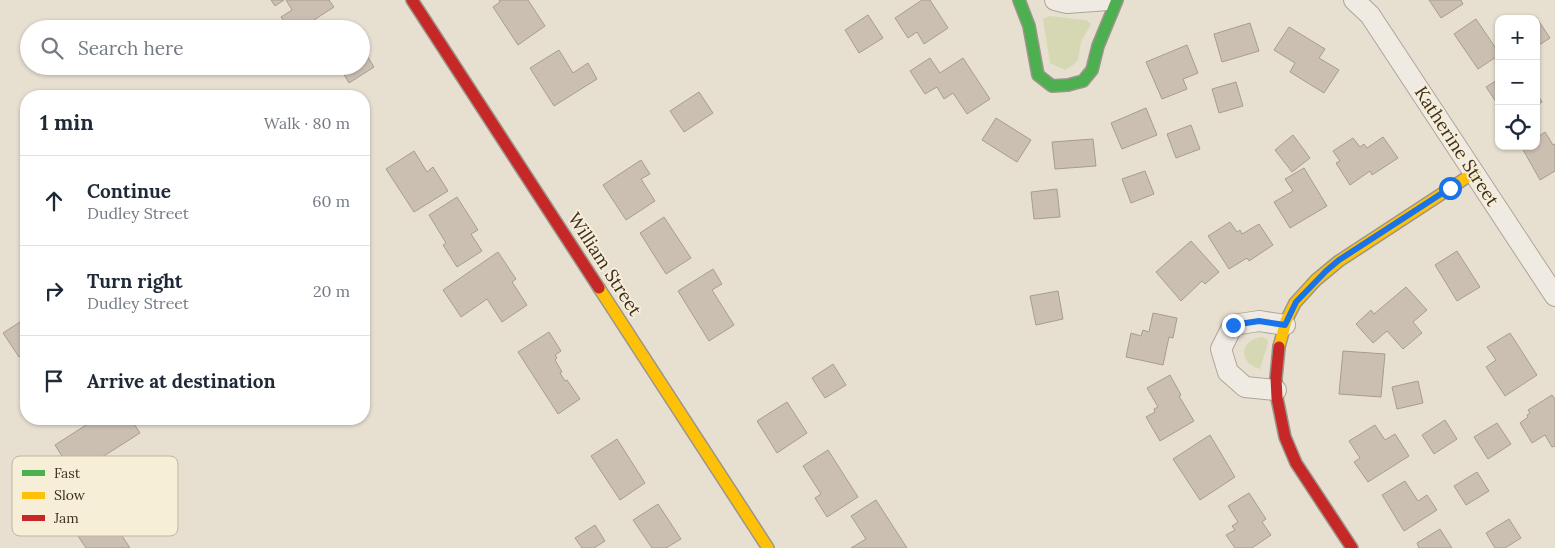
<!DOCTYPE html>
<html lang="en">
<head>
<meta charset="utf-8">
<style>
  :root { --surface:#fff; --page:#f6f6f7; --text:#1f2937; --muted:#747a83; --line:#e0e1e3 }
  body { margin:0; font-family:Lora,serif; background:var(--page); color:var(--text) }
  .controls { position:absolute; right:15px; top:15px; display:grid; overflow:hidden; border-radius:10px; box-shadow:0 1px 4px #0004 }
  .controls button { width:45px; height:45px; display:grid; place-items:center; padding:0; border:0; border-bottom:1px solid var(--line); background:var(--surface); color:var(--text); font:25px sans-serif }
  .stop { position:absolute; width:15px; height:15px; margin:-11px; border:4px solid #1a73e8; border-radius:50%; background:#fff }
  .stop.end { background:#1a73e8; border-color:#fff; box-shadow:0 1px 5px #0008 }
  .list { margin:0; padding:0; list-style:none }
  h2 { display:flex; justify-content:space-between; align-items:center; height:65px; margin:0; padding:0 20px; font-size:21px }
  h2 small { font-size:16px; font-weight:400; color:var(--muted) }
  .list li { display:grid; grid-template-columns:32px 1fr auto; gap:15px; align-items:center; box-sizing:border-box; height:90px; padding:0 20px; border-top:1px solid var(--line) }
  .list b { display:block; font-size:19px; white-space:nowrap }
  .list p { margin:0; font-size:16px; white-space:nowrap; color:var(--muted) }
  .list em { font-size:16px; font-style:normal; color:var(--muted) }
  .icon { flex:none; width:28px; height:28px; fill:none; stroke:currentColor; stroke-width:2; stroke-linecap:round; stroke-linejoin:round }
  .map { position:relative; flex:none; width:1555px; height:548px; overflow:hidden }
  .search { position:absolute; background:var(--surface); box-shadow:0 1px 4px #0004; left:20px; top:20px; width:350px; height:55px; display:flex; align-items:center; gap:12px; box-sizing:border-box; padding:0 18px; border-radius:28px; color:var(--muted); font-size:19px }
  .panel { position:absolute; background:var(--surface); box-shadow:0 1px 4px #0004; left:20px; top:90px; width:350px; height:335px; border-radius:20px }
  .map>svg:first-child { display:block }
</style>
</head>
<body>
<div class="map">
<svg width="1555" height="548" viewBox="0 0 1555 548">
  <rect width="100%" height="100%" fill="#e7e0d1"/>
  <path fill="#d6d7b3" d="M1049,16L1086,20L1091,24C1088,30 1083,37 1081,43C1077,59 1083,60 1065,70L1050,63L1043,19Z
    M1262,337L1267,339L1268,343L1260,369C1238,363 1239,340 1262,337Z"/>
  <path fill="#cbbfb2" stroke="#a89c90" d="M271,0H284L275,6Z
    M286,0H329L334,7L300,29H289L281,17L292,10Z
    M499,0H528L545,26L518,45L493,7L500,2Z
    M922,0H930L948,28L924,44L917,32L908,38L895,18Z
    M1429,0H1461L1463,4L1441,18Z
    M868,15L883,38L859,53L845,30Z
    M1536,17L1550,38L1536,47V19H1534Z
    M1476,19L1499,53V55L1478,69L1454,34Z
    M1250,23L1259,51L1222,62L1214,34Z
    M1289,27L1325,49L1319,58L1339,70L1324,93L1290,72L1295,63L1274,50Z
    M1187,45L1198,73L1183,79L1187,89L1162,99L1146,62Z
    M361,46L374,67L349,83L339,66H361Z
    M559,50L573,73L588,63L597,79L554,106L530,68Z
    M930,58L940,73L963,58L990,99L967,114L953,93L944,99L937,87L925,94L910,71Z
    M1499,79V106L1486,87Z
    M1236,82L1243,106L1219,113L1212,89Z
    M699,92L713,113L684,132L670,111Z
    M1536,92L1542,102L1536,106Z
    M1146,108L1157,135L1122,149L1111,123Z
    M996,118L1031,140L1017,162L982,140Z
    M1191,125L1200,149L1176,158L1167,134Z
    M1545,132L1553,145L1555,144V171L1540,180L1521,146H1536V138Z
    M1293,135L1310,158L1292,172L1275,150Z
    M1383,137L1398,158L1372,175L1370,171L1350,185L1336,163L1340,161L1333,151L1353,138L1360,147L1364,144L1367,148Z
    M1093,139L1096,166L1055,169L1052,142Z
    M414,151L427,172L433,167L448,191L414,212L386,169Z
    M641,160L650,174L641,179L655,201L626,220L603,185Z
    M1304,168L1327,206L1290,228L1274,202L1293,191L1285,179Z
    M1145,171L1154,194L1131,203L1122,179Z
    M1057,189L1060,217L1034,219L1031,192Z
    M457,197L478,230L471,234L482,251L457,267L443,245L446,243L429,215Z
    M664,217L691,258L666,274L640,233Z
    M1230,222L1237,232L1240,230L1242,234L1259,224L1273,245L1249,261L1247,258L1229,269L1208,236Z
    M1191,241L1219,272L1205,284L1202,281L1181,301L1156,272Z
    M1457,251L1480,287L1457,301L1435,265Z
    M498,252L516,279L512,282L527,305L502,322L487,299L461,317L443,290Z
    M713,269L722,284L712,290L734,325L709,341L678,291Z
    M1406,287L1427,310L1413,322L1422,333L1403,349L1387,331L1373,343L1356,324L1371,310L1374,314Z
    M1058,291L1063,319L1036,325L1030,296Z
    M1153,313L1177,318L1173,338L1169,337L1163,365L1126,357L1131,333L1141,336L1143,330L1149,332Z
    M26,318V352L19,357L3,333Z
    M549,332L561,351L555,355L557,358L555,360L562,372L560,373L565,381L567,380L580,399L558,414L518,352Z
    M1510,333L1537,375L1505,396L1486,367L1496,360L1487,347Z
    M1343,351L1385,354L1381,397L1339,394Z
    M833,364L846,385L825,398L812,378Z
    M1170,375L1181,395L1179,396L1194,421L1160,441L1146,417L1155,412L1154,409L1158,407L1147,388Z
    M1418,381L1423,403L1397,409L1392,387Z
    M1552,395L1555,399V446L1552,447L1545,435L1532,443L1520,423L1528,417L1527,415L1530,413L1528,410Z
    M787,402L807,433L777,453L757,421Z
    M83,419H131L140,433L74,475L55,445L86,425Z
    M1445,420L1457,439L1434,454L1422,435Z
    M1497,423L1511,444L1488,459L1474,437Z
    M1375,425L1385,440L1395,434L1409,456L1368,482L1354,462L1360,458L1349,441Z
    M1210,435L1235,477L1200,500L1173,459Z
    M617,439L645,483L620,500L591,456Z
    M828,450L858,497L827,517L815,498L821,494L803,466Z
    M1477,472L1489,491L1466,505L1454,486Z
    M1405,481L1418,501L1427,495L1437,510L1404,531L1382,495Z
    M1249,493L1266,519L1262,522L1271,535L1252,548H1235L1226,535L1235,530L1232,526L1238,522L1228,506Z
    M876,500L907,548H851L866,539L851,516Z
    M658,504L681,539L666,548H652L633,520Z
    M105,510L130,548H86L74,530Z
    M1509,519L1521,538L1505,548H1495L1486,533Z
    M595,525L605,541L594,548H582L575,538Z
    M1440,529L1452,548H1419L1417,543Z"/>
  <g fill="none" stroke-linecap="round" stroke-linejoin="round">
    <defs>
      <path id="street" d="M1055,0L1067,3L1108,0
        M1354,0L1370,15L1555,296
        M1276,390L1245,387L1228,372L1221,349L1233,325L1259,321L1285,325"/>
      <path id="fast" d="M1019,0L1029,26L1038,75L1052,86L1068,85L1083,81L1092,70L1098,46L1117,0"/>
      <path id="slow" d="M599,288L768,548
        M1279,347L1286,321L1295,303L1316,280L1339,261L1475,172"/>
      <path id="jam" d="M412,0L599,288
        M1279,347L1276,378L1277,398L1285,437L1296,463L1352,548"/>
    </defs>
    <use href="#street" stroke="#ada599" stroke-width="22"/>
    <use href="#fast" stroke="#9c958a" stroke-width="14"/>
    <use href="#slow" stroke="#9c958a" stroke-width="14"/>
    <use href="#jam" stroke="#9c958a" stroke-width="14"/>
    <use href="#street" stroke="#efebe3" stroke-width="20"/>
    <use href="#fast" stroke="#4caf50" stroke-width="11"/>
    <use href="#slow" stroke="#ffc107" stroke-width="11"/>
    <use href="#jam" stroke="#c62828" stroke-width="11"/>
  </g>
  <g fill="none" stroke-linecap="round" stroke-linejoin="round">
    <path stroke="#1a73e8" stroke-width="6" d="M1233,325L1259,321L1285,325L1296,302L1326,271L1339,260L1450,188"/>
  </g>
  <g text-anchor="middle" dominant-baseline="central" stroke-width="4" stroke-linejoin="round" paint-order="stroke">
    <g font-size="18" fill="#3d2e20" stroke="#f7eed8">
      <text transform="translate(1457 146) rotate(57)">Katherine Street</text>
      <text transform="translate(605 264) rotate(57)">William Street</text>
    </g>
  </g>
  <rect x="12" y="456" width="166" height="80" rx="8" fill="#f7eed8" stroke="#bfb4a1" stroke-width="1"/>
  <rect x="22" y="470" width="23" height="6" fill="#4caf50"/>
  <rect x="22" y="492" width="23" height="7" fill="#ffc107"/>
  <rect x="22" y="515" width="23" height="6" fill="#c62828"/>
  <g font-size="14" fill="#3d2e20">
    <text x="54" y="478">Fast</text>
    <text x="54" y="500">Slow</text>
    <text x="54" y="523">Jam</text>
  </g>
</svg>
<div class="controls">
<button>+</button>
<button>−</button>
<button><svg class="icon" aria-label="locate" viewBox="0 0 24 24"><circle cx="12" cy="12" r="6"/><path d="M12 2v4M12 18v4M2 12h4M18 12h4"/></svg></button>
</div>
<div class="stop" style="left:1450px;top:188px"></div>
<div class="stop end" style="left:1233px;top:325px"></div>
<div class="search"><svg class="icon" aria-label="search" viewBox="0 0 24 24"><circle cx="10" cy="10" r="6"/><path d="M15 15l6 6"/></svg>Search here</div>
<section class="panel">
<h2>1 min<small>Walk · 80 m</small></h2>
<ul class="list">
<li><svg class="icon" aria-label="ahead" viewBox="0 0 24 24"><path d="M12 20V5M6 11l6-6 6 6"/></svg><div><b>Continue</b><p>Dudley Street</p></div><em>60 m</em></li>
<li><svg class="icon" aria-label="right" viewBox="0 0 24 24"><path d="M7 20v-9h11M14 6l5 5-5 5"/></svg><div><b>Turn right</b><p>Dudley Street</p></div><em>20 m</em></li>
<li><svg class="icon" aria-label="arrive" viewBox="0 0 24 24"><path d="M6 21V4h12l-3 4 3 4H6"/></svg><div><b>Arrive at destination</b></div></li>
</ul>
</section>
</div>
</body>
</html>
